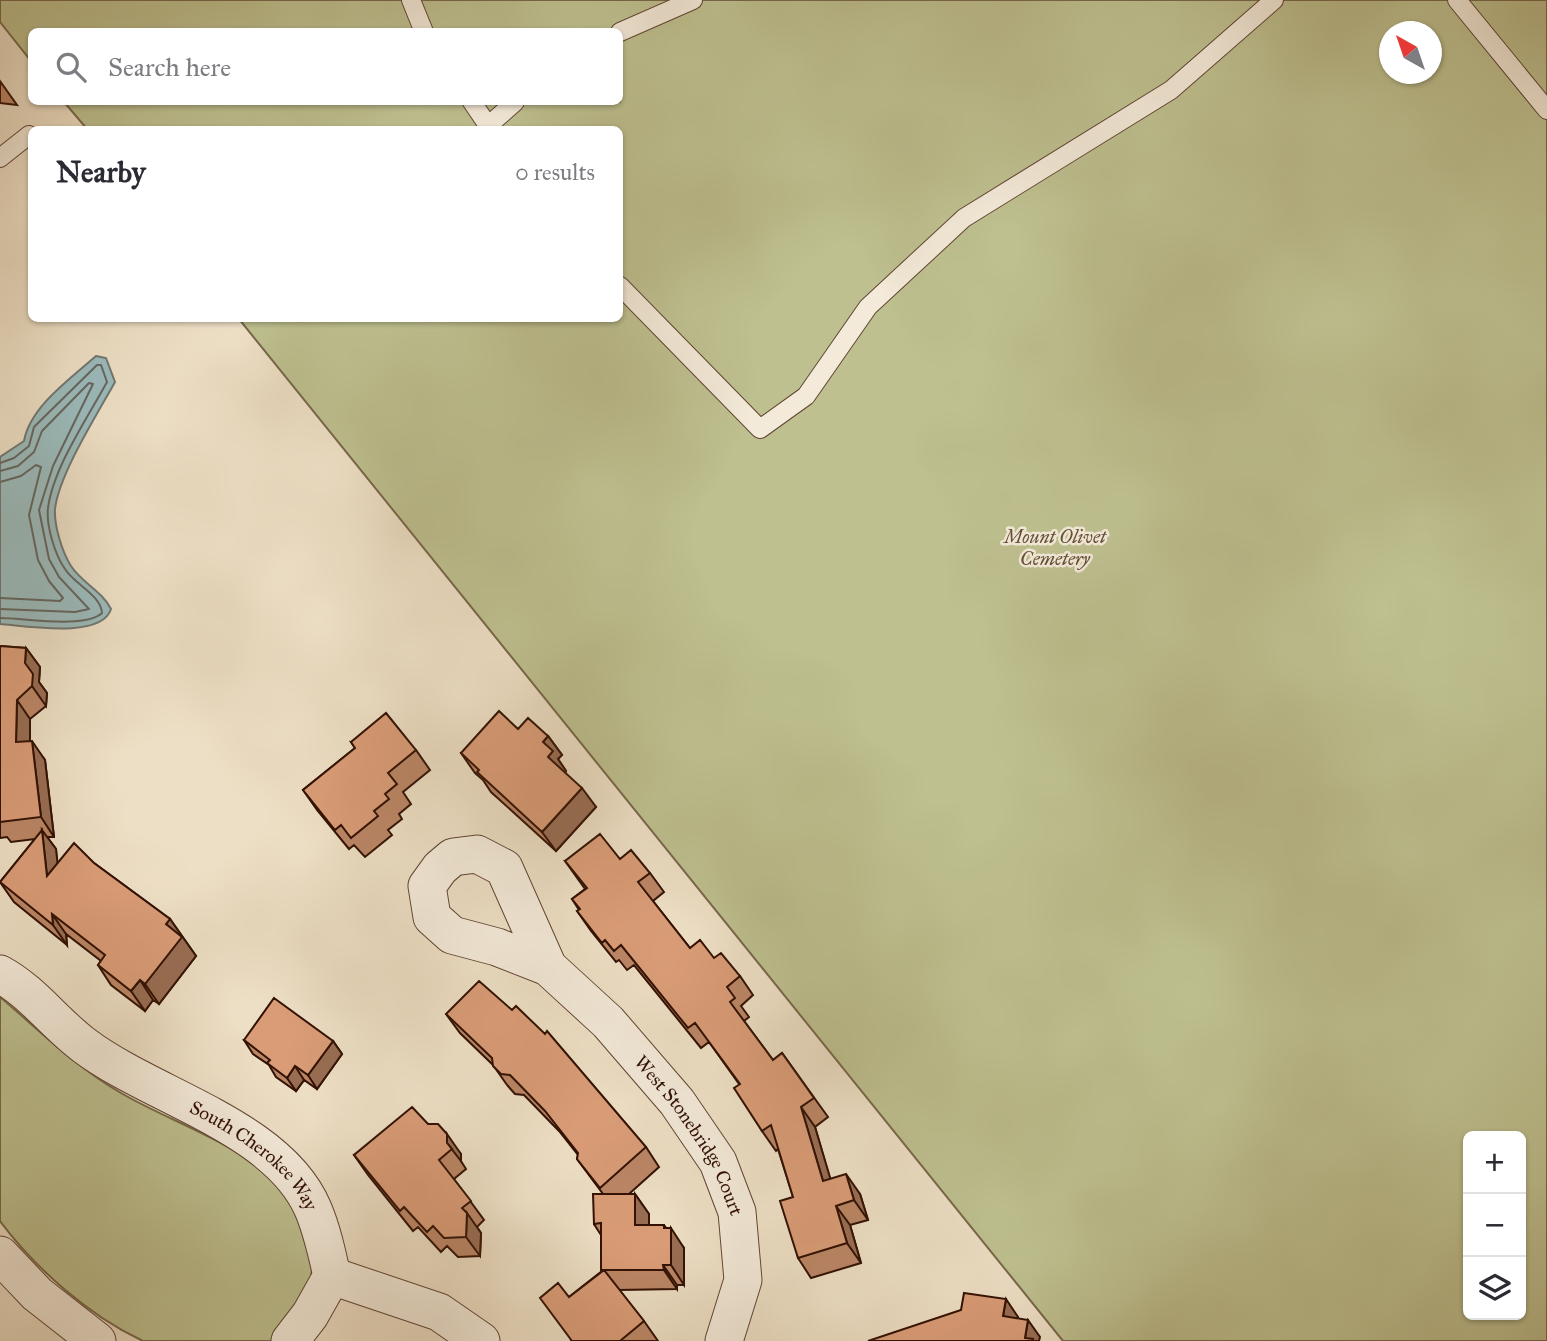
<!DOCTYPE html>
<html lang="en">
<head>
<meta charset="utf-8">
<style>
  :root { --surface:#fff; --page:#f2f2f3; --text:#2b2b33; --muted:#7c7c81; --line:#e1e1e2 }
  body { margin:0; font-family:"IM FELL Great Primer",serif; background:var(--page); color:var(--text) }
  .controls { position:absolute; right:21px; bottom:21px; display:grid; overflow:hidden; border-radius:10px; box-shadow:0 2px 5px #0004 }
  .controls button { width:63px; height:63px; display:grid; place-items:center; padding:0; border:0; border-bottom:2px solid var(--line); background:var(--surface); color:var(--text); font:35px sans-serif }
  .compass { position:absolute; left:1379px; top:21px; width:63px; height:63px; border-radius:50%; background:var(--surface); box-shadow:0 2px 5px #0004; rotate:320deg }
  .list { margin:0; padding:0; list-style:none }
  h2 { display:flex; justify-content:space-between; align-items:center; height:91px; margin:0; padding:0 28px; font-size:30px }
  h2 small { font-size:23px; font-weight:400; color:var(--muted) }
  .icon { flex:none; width:38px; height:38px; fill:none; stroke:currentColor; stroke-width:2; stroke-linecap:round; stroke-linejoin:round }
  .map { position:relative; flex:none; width:1547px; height:1341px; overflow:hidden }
  .search { position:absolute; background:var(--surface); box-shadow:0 2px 5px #0004; left:28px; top:28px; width:595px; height:77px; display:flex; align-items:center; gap:18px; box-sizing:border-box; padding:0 24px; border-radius:10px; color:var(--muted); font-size:26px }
  .panel { position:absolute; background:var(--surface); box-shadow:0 2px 5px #0004; left:28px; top:126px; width:595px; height:196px; border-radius:10px }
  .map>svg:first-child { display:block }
</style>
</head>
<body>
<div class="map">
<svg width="1547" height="1341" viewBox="0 0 1547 1341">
  <rect width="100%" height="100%" fill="#eddfc5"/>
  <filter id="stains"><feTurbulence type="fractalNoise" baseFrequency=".00286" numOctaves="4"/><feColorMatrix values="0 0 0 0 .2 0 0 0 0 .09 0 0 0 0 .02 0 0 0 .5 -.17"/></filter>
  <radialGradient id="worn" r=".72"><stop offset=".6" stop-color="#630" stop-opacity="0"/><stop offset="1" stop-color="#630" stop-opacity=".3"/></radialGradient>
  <path fill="#bec090" stroke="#78684a" stroke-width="2" fill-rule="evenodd" d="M0,0H1547V1341H1063L239,319L620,318V130L87,129L64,102H620V32H32L31,61L0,22ZM1390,32H1432V74H1390ZM1468,1136H1521V1315H1468Z
    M0,997C39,1030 76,1067 121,1093C187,1132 286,1154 308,1239C311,1250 314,1270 310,1281C301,1302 286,1322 274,1341H143C89,1316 35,1268 0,1221Z"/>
  <path fill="#9bbbbc" stroke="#717772" stroke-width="2" d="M96,356L106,358L115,382C98,413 59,474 55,509C54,525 62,552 71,566C82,583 102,591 111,609C102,639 26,626 0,624V457L24,441C30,407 70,379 96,356Z"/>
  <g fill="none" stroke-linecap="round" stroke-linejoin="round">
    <path stroke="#666660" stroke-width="2" d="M0,463L14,458L29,446L34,427L97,365H101L107,382C88,417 53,468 48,508C46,526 55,555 65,569C74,584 101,595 102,613C85,629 24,618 0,618
      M0,471L18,466L34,452L42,431L89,383L93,384L53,466L39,510L49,559L59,577L89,609L75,612L0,609
      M0,482L21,476L36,465L41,467L29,515L38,560L49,581L63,598L60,601L0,598"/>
    <defs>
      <path id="lane" d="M411,0L424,32
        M1457,0L1547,110
        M620,32L693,0
        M472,102L491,130
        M489,125L515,102
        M0,158L29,135
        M620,286L760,429L806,396L868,307L964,218L1171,90L1274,0"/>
      <g id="street">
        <path id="s1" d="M548,967L504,868L477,854L453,857L440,868L427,886L432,917L452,935L497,947L548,967L608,1022L677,1102L718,1162L737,1212L743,1280L724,1341"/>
        <path id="s2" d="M0,974C33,992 55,1024 85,1046C153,1097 278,1127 313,1209C322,1230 327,1253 332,1276"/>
        <path d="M0,1255L37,1294L97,1341"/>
        <path d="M332,1276L439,1312L481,1341"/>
        <path d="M290,1341L310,1315L332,1276"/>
      </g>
    </defs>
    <use href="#lane" stroke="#614434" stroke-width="20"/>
    <use href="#street" stroke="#614434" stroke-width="39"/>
    <use href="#lane" stroke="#f3ead9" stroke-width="18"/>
    <use href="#street" stroke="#f3ead9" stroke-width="37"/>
  </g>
  <path fill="#bb8666" stroke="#321104" stroke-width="2" d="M0,81L17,105L0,103Z
    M0,646L26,648L40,667L39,682L47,693L46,706L30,719V741L45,760L54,837H47L56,849L57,864L94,863L170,919L196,956L159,1004L153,1000L145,1011L111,985L98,965L101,961L66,934L67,945L14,902L0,882L35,839L11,842L7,837L0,838Z
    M518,729L548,736L562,755L558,759L566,771L565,773L596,807L556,851L491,792L483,780L475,773L461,753Z
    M351,742L416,750L430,770L403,792L411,804L399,814L402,819L388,830L392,835L365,857L354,845L349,849L317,810L303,790L355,748Z
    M620,859L650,873L664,892L653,901L690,948L714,958L740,976L753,995L741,1006L749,1017L744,1021L773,1060L782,1053L828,1117L815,1127L830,1179L860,1194L868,1220L850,1225L861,1263L811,1278L798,1258L793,1197L778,1149L776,1151L762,1131L739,1084L709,1042L701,1048L634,965L627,970L619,960L616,962L591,931L577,911L579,910L572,899L585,889L565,861Z
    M446,1014L646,1147L659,1167L629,1194H635L649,1214V1225L666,1228L684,1248V1285H677V1289L619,1290L644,1321L658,1341H571L569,1297L602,1271L601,1235L594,1224L603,1194L577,1159L578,1155L559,1131L524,1095L515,1094L507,1085L493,1065L460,1033Z
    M244,1040L333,1041L342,1054L317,1089L304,1080L296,1091L276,1077L269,1065L253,1054Z
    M428,1124L461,1154V1161L466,1169L454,1179L484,1220L477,1227L481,1233L480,1256L458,1257L447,1246L441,1252L418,1227L413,1231L368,1175L354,1155Z"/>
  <path fill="#986d53" stroke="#321104" stroke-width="2" d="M26,648L40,667L39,682L47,693L46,706L32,686L25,663Z
    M17,700L30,719V762L16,742Z
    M548,736L562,755L558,759L566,771L561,777L548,757L543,742Z
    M32,741L45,760L54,837L41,817Z
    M582,788L596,807L556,851L542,832Z
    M42,830L56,849L61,896L47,876Z
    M52,914L66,934L67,945L53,925Z
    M170,919L196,956L159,1004L145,984L166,924Z
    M140,980L153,1000L145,1011L131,991Z
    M333,1041L342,1054L317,1089L308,1075Z
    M295,1066L304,1080L296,1091L287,1078Z
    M801,1107L815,1127L837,1201L823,1181Z
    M447,1134L461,1154V1161L447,1143Z
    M846,1174L860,1194L868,1220L854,1200Z
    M635,1194L649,1214V1245L635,1225Z
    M836,1206L850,1225L861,1263L847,1243Z
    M467,1213L481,1233L480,1256L466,1237Z
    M664,1225L671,1234V1228L684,1248V1285L671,1265Z
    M663,1265L677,1285V1289L664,1270Z
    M1006,1299L1018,1317L1015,1334L1003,1316Z
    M1028,1320L1040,1337L1039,1341H1027L1025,1338Z"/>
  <path fill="#d99c77" stroke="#321104" stroke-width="2" d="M0,646L26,648L25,663L33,674L32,686L17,700L16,742L32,741L41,817L0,822Z
    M499,711L518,729L528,718L548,736L543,742L553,751L548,757L582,788L542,832L477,772L479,770L461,753Z
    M386,713L416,750L388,773L397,784L385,794L389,799L374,811L378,816L351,838L341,825L335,830L303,790L355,748L351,742Z
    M42,830L47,876L74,843L94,863L170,919L166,924L182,937L145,984L140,980L131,991L98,965L105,955L52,914L53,925L0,882Z
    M600,834L620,859L631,850L650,873L638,882L690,948L700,940L714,958L721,953L740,976L727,987L735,998L730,1002L773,1060L782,1053L814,1098L801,1107L823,1181L846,1174L854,1200L836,1206L847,1243L798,1258L780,1201L793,1197L771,1125L762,1131L734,1088L740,1084L695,1023L688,1028L621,945L614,951L605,940L602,943L577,911L580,909L572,899L587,888L565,861Z
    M479,981L512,1010L516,1006L545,1034L547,1031L646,1147L600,1188L577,1159L578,1153L545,1111L510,1075L501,1074L493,1066L492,1058L446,1014Z
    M274,998L333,1041L308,1075L295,1066L287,1078L267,1063L270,1060L244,1040Z
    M412,1107L428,1124H438L447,1134V1143L452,1149L439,1160L471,1201L462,1208L467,1213L466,1237L444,1238L433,1226L427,1232L404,1207L400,1211L354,1155Z
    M593,1194H635V1225H664V1228H671V1265H663L664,1270H604L644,1321L620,1341H572L540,1298L558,1283L569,1297L604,1270H601V1223L594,1224Z
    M964,1293L1006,1299L1003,1316L1028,1320L1025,1338L1033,1339V1341H868L961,1310Z"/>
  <g text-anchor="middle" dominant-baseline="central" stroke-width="5" stroke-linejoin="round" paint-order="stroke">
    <g font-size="19" font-style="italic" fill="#634e35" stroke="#f3ead9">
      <text x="1055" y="536">Mount Olivet<tspan x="1055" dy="22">Cemetery</tspan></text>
    </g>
    <g font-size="19" fill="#321104" stroke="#f3ead9">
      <text stroke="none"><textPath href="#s1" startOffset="584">West Stonebridge Court</textPath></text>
      <text stroke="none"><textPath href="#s2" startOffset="315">South Cherokee Way</textPath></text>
    </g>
  </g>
  <rect width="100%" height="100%" filter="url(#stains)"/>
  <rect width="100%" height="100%" fill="url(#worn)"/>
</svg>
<div class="controls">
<button>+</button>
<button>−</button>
<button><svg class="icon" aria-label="layers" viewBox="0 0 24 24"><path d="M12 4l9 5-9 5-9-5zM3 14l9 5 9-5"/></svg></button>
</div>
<svg class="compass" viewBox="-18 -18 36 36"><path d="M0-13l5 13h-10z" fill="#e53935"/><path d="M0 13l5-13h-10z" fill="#7c7c81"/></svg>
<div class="search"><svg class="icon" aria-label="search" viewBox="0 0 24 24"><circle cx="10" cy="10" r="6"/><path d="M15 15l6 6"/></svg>Search here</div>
<section class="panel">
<h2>Nearby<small>0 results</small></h2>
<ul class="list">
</ul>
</section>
</div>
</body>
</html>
